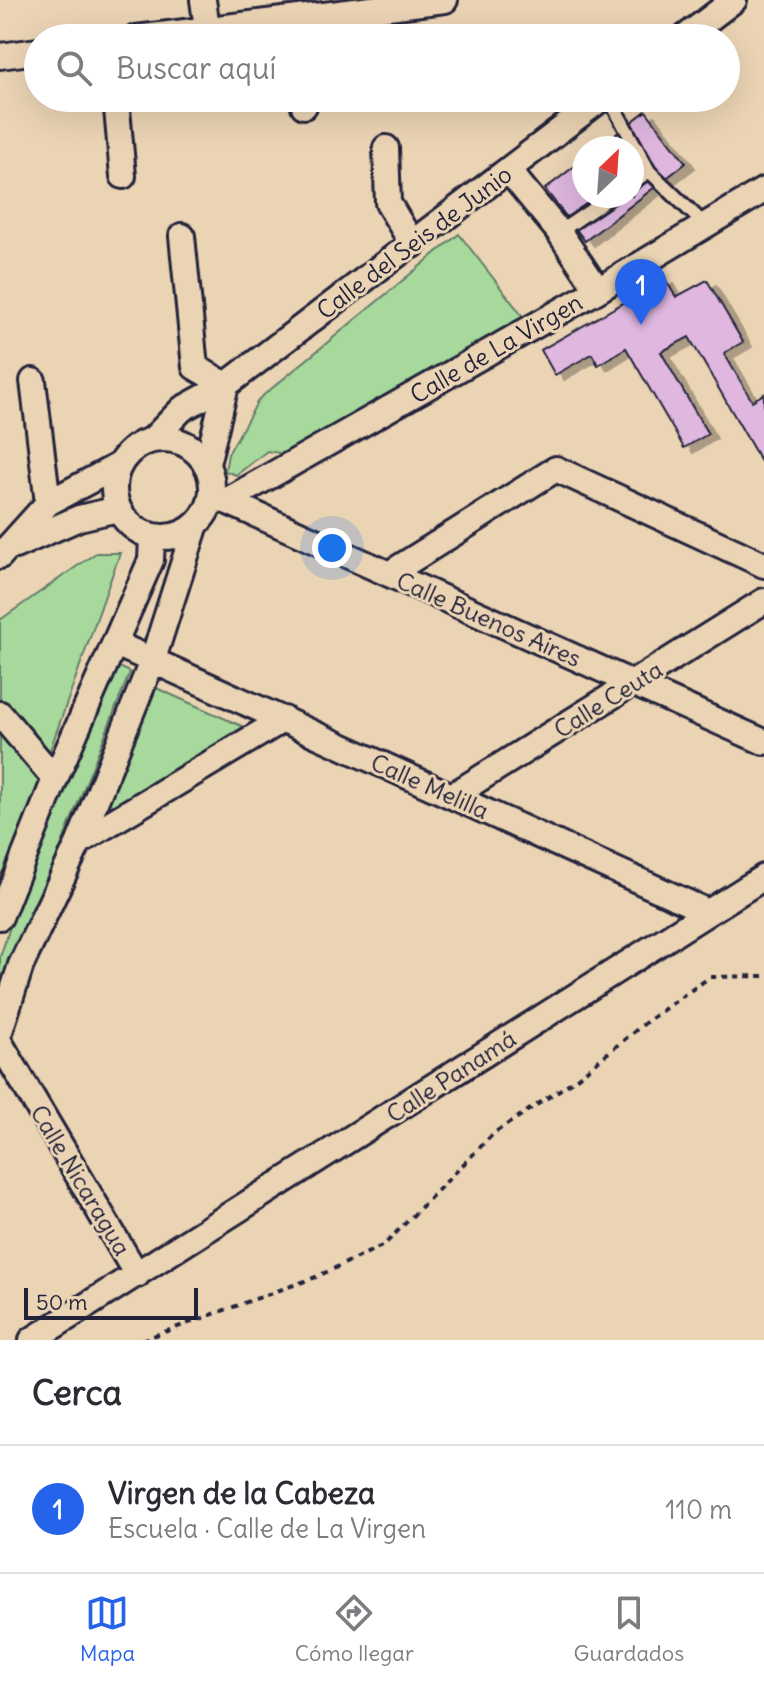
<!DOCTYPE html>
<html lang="es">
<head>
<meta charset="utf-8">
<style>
  :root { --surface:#fff; --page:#f2f2f3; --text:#2b2b33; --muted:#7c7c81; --line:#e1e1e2; --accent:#2563eb }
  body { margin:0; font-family:Delius,sans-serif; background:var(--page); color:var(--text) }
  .compass { position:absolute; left:572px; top:136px; width:72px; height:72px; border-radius:50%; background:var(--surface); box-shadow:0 8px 32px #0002; rotate:25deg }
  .scale { position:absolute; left:24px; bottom:20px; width:174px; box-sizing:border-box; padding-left:8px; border:4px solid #22223b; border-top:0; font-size:22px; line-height:28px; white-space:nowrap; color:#22223b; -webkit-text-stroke:6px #ebd4b4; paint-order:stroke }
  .you { position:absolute; left:332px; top:548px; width:28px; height:28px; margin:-20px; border:6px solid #fff; border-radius:50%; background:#1a73e8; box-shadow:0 0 0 12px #1a73e833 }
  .badge { display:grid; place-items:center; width:52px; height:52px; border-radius:50%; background:var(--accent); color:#fff; font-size:26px; font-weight:700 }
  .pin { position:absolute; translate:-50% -66px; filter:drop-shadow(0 2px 4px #0008) }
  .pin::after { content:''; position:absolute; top:42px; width:28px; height:24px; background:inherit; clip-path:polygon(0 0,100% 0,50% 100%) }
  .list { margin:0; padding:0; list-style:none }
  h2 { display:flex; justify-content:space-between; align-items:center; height:104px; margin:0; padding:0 32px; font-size:34px }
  h2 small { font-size:26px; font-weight:400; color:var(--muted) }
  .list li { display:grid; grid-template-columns:52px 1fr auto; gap:24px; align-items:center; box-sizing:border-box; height:128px; padding:0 32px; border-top:2px solid var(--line) }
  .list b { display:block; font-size:30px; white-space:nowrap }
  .list p { margin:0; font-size:26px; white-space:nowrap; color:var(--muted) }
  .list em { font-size:26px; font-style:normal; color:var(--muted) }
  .icon { flex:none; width:44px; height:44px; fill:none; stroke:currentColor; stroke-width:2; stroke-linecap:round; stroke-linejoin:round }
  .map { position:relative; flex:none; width:764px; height:1340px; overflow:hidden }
  .search { position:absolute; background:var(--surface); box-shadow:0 8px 32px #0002; left:24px; right:24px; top:24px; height:88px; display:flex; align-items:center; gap:20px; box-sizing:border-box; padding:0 28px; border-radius:44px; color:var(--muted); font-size:30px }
  .sheet { height:232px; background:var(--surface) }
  nav { display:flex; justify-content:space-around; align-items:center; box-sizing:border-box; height:112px; border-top:2px solid var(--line); background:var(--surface); font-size:22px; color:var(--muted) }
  nav a { display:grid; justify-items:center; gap:4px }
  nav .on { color:var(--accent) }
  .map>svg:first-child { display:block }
</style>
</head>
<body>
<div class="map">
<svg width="764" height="1340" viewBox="0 0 764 1340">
  <defs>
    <filter id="shadow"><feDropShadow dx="9" dy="5" stdDeviation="0" flood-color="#0004"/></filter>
  </defs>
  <rect width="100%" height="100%" fill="#ebd4b4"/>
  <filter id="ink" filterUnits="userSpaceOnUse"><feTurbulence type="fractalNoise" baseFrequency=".0125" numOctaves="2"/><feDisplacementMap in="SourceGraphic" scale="16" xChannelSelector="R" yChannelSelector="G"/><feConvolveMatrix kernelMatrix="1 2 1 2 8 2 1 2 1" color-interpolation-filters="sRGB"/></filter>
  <g filter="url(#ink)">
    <path fill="#a6d99b" stroke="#647e6b" stroke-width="2" d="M459,234L531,327L291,455L267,451L236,475L225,471L228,454L259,399Z
      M96,553H120L0,891V620Z
      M115,665L130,672L0,1000V957L11,924Z
      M154,687L246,728L100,815Z"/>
    <path fill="#dfb7df" stroke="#22223b" stroke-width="2" filter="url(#shadow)" d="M646,111L686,163L585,241L545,189L584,159V196H632V148H598Z
      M665,279L676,297L707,280L743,342L724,353L752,401L764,394V467L689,337L661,352L708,434L684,448L626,348L598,365L592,354L555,375L541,350Z"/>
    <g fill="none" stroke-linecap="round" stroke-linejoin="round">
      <defs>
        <path id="service" d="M609,98L649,171
          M632,183L649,171L706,226
          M559,232L612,196"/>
        <path id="minor" d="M203,0L207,28
          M136,38L445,0
          M684,38L734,0
          M0,56L38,51
          M116,98L123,176
          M304,98V106
          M386,148L388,203L413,245
          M509,171L559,232L598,290
          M182,236L195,367L226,385
          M33,381L48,503
          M114 488a49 49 0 1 1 98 0a49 49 0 1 1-98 0Z
          M152,440L182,409L226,385L259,360L602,98
          M207,464L226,385
          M214,500L226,501L764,742
          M226,501L598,290L764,190
          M15,546L79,518L118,509
          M0,556L48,503L119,465
          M389,574L556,469L764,565
          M116,644L708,912
          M0,714L55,779
          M452,796L764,601
          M79,842L284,719
          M0,917L55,779L151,560L152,537
          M0,1031L21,965L79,842L153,659L195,527
          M0,1043L137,1275
          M32,1340L764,877"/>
      </defs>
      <use href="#service" stroke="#22223b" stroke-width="18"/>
      <use href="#minor" stroke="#22223b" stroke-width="30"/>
      <path stroke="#22223b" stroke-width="4" stroke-dasharray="6 6" stroke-linecap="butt" d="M142,1340L316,1277L384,1245L494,1133L573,1081L650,1019L710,977L764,976"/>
      <use href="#service" stroke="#ebd4b4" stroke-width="12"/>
      <use href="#minor" stroke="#ebd4b4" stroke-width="24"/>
    </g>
  </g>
  <g text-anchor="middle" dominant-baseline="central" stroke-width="6" stroke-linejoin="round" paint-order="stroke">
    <g font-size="24" fill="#22223b" stroke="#ebd4b4">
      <text transform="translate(414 242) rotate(-37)">Calle del Seis de Junio</text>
      <text transform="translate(496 348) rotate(-30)">Calle de La Virgen</text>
      <text transform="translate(489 619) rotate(24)">Calle Buenos Aires</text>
      <text transform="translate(608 699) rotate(-32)">Calle Ceuta</text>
      <text transform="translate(430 786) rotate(24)">Calle Melilla</text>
      <text transform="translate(451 1076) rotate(-33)">Calle Panamá</text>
      <text transform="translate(81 1180) rotate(59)">Calle Nicaragua</text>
    </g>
  </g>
</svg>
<svg class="compass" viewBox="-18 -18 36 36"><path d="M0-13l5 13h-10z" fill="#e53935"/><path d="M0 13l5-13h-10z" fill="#7c7c81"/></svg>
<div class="scale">50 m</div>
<div class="you"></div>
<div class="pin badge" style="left:641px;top:325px">1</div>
<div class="search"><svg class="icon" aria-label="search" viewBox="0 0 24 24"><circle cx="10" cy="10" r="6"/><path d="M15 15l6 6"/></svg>Buscar aquí</div>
</div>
<section class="sheet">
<h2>Cerca<small></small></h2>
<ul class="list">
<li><span class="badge">1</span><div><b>Virgen de la Cabeza</b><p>Escuela · Calle de La Virgen</p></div><em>110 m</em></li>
</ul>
</section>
<nav>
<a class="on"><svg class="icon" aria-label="map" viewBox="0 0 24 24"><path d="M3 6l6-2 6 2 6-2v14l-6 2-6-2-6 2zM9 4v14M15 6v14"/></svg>Mapa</a>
<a><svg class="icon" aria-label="directions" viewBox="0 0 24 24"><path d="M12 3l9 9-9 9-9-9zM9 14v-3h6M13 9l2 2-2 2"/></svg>Cómo llegar</a>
<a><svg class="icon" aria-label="saved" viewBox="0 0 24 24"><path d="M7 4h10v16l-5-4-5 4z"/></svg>Guardados</a>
</nav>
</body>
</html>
